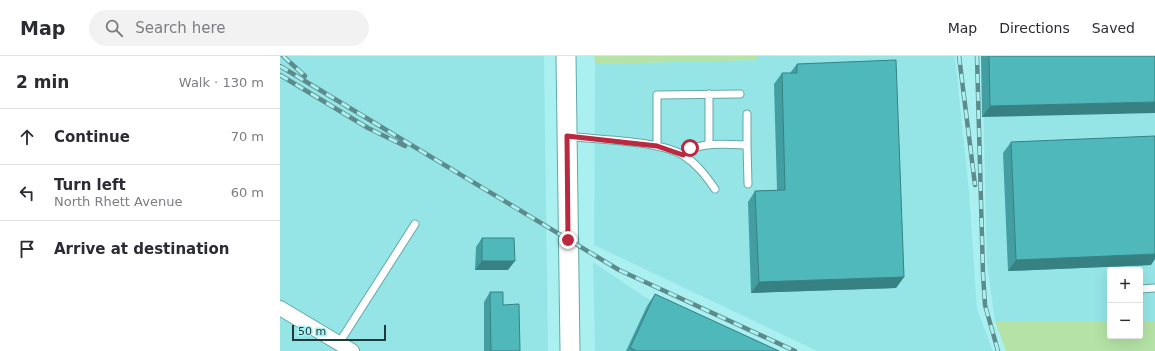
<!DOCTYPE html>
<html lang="en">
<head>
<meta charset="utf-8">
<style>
  :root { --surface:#fff; --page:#f2f2f3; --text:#2b2b33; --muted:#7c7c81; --line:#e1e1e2 }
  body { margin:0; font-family:"DejaVu Sans",sans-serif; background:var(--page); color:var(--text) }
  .controls { position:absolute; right:12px; bottom:12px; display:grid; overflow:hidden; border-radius:4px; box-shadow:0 4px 16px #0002 }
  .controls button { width:36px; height:36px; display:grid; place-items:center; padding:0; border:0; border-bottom:1px solid var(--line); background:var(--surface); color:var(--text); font:20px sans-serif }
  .scale { position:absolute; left:12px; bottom:10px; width:94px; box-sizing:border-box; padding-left:4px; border:2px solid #1e3b3b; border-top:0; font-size:11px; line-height:14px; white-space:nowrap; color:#1e3b3b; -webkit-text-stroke:3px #abf0f1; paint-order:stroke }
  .stop { position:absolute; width:12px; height:12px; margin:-9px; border:3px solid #bb2940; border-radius:50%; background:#fff }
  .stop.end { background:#bb2940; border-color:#fff; box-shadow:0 1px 4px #0008 }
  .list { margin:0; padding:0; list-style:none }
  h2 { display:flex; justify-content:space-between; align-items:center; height:52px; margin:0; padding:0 16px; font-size:17px }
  h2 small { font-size:13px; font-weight:400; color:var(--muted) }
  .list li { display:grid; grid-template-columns:26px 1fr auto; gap:12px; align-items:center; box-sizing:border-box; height:56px; padding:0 16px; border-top:1px solid var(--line) }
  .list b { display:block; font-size:15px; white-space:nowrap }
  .list p { margin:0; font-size:13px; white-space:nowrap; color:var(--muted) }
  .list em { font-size:13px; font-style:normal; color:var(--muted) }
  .icon { flex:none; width:22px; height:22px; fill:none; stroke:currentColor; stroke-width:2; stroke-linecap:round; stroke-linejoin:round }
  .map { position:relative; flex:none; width:875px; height:295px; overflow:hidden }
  header { display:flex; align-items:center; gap:24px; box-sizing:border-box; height:56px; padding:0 20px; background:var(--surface); border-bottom:1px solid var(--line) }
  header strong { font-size:19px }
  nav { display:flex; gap:22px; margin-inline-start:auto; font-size:14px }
  .search { width:280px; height:36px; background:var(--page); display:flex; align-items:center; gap:10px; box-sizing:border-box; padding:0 14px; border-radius:22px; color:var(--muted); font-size:15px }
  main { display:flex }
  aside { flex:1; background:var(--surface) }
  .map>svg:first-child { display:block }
</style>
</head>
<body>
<header>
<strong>Map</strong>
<div class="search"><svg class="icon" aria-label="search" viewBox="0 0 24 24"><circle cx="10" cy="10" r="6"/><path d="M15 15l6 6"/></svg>Search here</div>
<nav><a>Map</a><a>Directions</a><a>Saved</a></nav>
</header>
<main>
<aside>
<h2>2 min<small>Walk · 130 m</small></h2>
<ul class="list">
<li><svg class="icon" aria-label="ahead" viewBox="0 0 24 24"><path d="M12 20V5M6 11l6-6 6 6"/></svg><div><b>Continue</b></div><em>70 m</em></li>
<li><svg class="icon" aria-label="left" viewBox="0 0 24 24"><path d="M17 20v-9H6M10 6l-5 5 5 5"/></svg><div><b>Turn left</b><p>North Rhett Avenue</p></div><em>60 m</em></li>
<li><svg class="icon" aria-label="arrive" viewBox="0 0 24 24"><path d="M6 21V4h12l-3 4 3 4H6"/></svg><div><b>Arrive at destination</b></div></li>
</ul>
</aside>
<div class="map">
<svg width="875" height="295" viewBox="0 0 875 295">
  <rect width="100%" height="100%" fill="#abf0f1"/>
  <path fill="#95e5e7" d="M0,0H264L268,295H0Z
    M477,0H675L689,136L697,253L713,295H537L314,189L315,8L477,4Z
    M702,0H875V265H860V214H830V265H715L707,209Z
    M313,206L365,241L485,295H315Z"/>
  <path fill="#b4e3a5" d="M314,0H477V4L315,8Z
    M715,265H830V280H860V265H875V295H726Z"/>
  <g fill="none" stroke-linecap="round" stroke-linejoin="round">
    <defs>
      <path id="service" d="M429,38V89
        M287,80C318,84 377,84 403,99C417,108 426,120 435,133
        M467,89V58
        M377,90V39L460,38
        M403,99C419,84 446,89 467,89L468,128
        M860,233L875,232
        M59,287L135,168"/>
      <path id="minor" d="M0,252L72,295"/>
      <path id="secondary" d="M286,0L290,295"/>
    </defs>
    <use href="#service" stroke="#64a7a9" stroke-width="9"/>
    <use href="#minor" stroke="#64a7a9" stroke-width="16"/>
    <use href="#secondary" stroke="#64a7a9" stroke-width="21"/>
    <use href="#service" stroke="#fff" stroke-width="7"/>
    <use href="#minor" stroke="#fff" stroke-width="14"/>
    <use href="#secondary" stroke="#fff" stroke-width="19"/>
    <defs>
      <path id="rail" d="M3,0L25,20
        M679,0L695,129
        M697,0L703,218L705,249L718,295
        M0,10L339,214L515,295
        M0,19L88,72L125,90"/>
    </defs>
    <use href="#rail" stroke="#5d8b8c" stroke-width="4.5"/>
    <use href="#rail" stroke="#abf0f1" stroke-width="3" stroke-dasharray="9" stroke-linecap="butt"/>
  </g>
  <path fill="#439ea1" d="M701,0H875L702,61Z
    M517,8L624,221L616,232L471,237L468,146L475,135L497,134L494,28L502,17H510Z
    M731,86L871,209L728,215L723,97Z
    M202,182L228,214H195L196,191Z
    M210,236L223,249L240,295H204V246Z
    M375,238L499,295H346L367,250Z"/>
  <path fill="#378183" d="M875,46V57L702,61L710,50Z
    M875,198V203L871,209L728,215L736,204Z
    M202,205H235L228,214H195Z
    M624,221L616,232L471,237L479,226Z"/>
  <path fill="#4eb8bb" stroke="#378183" d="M709,0H875V46L710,50Z
    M616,4L624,221L479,226L475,135L505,134L502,17H517V8Z
    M875,80V198L736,204L731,86Z
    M202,182H234L235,205H202Z
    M210,236H223V249L239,248L240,295H210L211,294Z
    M375,238L499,295H355V294L350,292Z"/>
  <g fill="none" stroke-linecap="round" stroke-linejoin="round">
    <path stroke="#bb2940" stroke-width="5" d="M288,184L287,80L377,90L403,99L410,92"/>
  </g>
</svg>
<div class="controls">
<button>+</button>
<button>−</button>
</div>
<div class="scale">50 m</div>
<div class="stop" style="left:410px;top:92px"></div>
<div class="stop end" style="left:288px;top:184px"></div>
</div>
</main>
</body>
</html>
